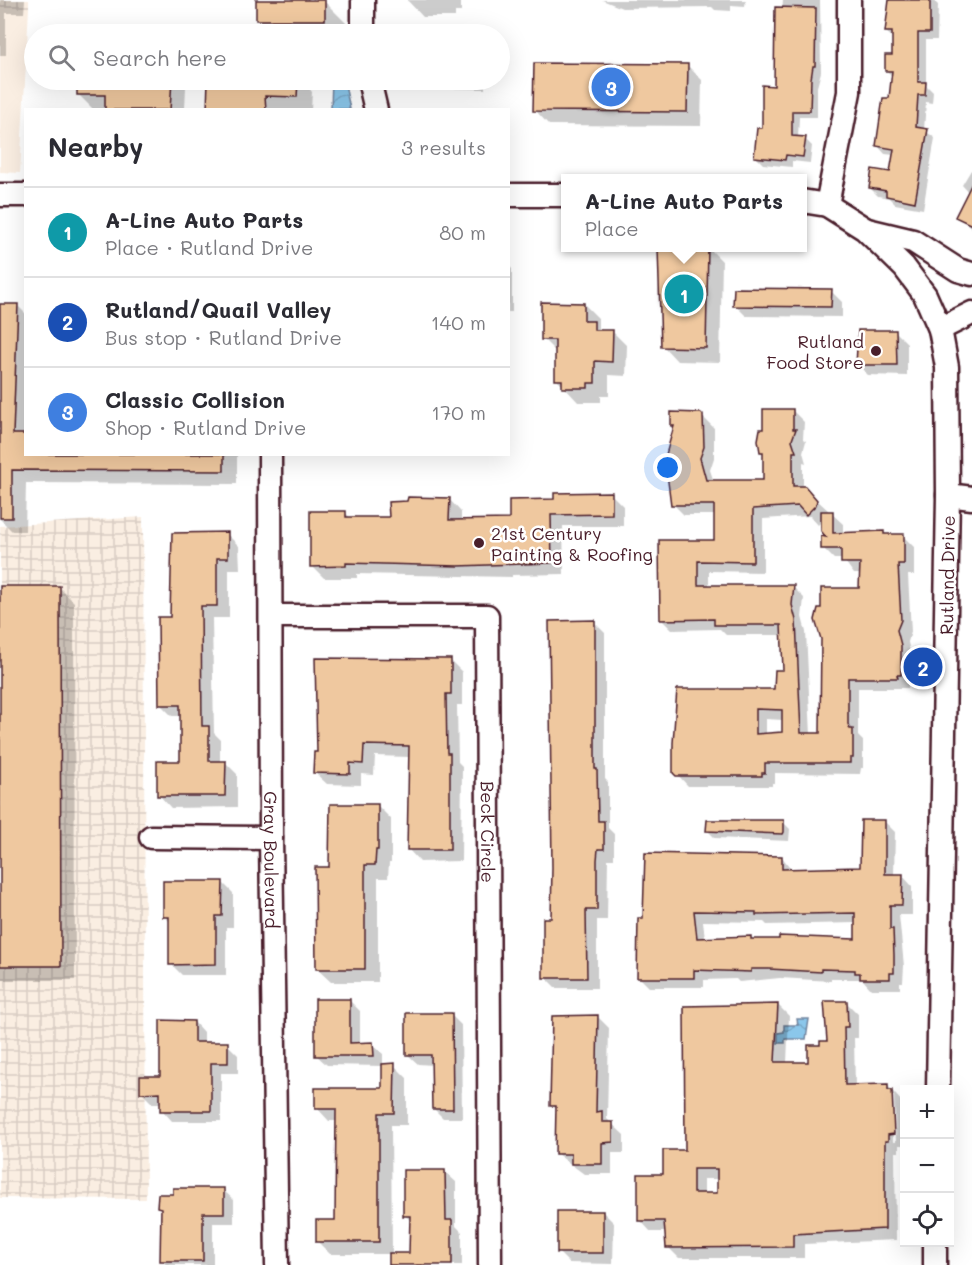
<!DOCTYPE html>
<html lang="en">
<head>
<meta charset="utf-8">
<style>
  :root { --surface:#fff; --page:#f2f2f3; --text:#2b2b33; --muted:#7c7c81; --line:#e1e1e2; --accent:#1a73e8 }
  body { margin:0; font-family:Mali,sans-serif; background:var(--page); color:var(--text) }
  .controls { position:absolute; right:18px; bottom:18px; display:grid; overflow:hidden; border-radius:0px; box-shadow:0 6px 24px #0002 }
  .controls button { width:54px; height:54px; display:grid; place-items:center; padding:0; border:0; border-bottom:2px solid var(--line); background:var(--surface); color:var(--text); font:30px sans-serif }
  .you { position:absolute; left:668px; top:468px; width:21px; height:21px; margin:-15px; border:4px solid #fff; border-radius:50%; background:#1a73e8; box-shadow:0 0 0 9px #1a73e833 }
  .badge { display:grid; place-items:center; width:39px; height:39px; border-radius:50%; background:var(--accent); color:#fff; font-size:20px; font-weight:700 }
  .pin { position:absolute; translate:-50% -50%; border:3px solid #fff; box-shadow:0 2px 6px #0006 }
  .popup { position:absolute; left:561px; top:174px; width:246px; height:78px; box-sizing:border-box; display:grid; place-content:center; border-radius:0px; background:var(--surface); filter:drop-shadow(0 2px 4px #0005); font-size:20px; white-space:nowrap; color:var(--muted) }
  .popup b { font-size:22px; color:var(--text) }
  .popup::after { content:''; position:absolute; left:50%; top:100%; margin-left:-12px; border:12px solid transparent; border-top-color:var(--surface) }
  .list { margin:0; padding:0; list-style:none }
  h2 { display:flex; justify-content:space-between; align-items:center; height:78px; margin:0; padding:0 24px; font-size:26px }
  h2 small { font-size:20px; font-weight:400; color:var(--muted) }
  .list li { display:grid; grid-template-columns:39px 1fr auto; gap:18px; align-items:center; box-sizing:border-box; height:90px; padding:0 24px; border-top:2px solid var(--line) }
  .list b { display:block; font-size:22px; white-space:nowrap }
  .list p { margin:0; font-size:20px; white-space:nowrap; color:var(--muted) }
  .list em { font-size:20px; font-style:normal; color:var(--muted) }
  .icon { flex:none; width:33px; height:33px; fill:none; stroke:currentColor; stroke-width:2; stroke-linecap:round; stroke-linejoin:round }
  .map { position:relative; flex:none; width:972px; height:1265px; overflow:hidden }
  .search { position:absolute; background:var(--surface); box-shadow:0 6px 24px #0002; left:24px; top:24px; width:486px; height:66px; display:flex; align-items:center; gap:15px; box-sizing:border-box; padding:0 21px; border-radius:33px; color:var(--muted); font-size:22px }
  .panel { position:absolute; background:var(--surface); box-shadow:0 6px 24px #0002; left:24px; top:108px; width:486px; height:348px; border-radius:0px }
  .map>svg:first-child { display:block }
</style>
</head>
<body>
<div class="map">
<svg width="972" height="1265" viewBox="0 0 972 1265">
  <defs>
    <pattern id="industrial-grid" width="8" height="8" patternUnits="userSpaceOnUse" patternTransform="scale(1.5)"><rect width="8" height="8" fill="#faeee2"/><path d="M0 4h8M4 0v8" fill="none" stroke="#d8ccc2"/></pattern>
    <pattern id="water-waves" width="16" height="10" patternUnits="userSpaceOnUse" patternTransform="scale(1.5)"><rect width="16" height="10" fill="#8bc7eb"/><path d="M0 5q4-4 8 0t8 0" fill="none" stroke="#79aaca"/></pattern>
  </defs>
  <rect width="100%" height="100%" fill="#fff"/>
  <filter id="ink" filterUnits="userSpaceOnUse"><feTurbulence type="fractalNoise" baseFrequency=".0167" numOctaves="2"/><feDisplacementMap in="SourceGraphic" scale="12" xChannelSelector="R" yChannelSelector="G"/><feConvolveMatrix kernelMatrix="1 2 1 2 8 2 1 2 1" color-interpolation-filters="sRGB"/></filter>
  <g filter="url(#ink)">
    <path fill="#faeee2" d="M0,8H29L20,173L0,172Z"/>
    <path fill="url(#industrial-grid)" d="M0,0H29V8H0Z
      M143,517L146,1199L0,1198V526Z"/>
    <path fill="url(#water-waves)" stroke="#71849e" stroke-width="1.5" d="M332,80H344L350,109H331Z
      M797,1019H809L806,1039H785V1043H778V1033L784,1032V1025H798Z"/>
    <path fill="#0003" fill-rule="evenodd" d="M0,0H25L24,13H6V55H0Z
      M267,0L324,1L346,23V34H273L258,19Z
      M407,0H461V12H455V17H423Z
      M602,0H746L745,6L731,5V11L715,10L712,7L622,8Z
      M783,0H820L821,72L817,87V117H799L798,138L805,139L812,146L810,163L792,161V167L763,164L756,157L776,87Z
      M890,0H933L938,5L937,40H926V85L933,92L932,103L926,102L924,130L935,138L923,209L895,204L889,198L878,196L870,188L891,174L894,155L885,154L877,145L891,100L893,77L886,70L894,57V39L886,32Z
      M687,65L702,80L701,126L549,125L535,110Z
      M79,80H180L186,87L185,108H209L210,80H309L308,87L312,92L311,110H94L79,95Z
      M432,80H485V89L440,88Z
      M971,170L972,171V228L957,216L969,193L962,185Z
      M659,248H709L722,261L720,362L677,361L663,346Z
      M508,265L512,269V312H508Z
      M831,291L842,302V317L746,316L735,305Z
      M584,304L598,318V327L603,332H613L627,346L626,376L609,375V396H601V402H578L564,387L557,380V353L543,339Z
      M0,306H18L26,314V454H237V484L26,483L25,531H12L0,519Z
      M896,332L907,343V376L868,375L857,364Z
      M793,411L804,422L803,439L806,441L803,452L806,463L803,462V487L843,524V534L883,533L886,536H903L914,547V575H908L911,632L908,642L911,657V685H908V688H858V736L863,741V768H861L860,774L775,773V783H772V786H688L675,772L775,691L784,671L783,635H726L720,629L672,630L661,619V541H715V515H684L673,504L675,428L673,425L700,414L714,428V458L710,470L714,482H764V455L761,452ZM810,516L818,525L823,520L830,538L823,548L834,559H843L854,574H861V590L821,734L811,735L806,632L802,617L804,598L793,587H709V571L763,572V519ZM766,719L783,720V734L766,735Z
      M611,494L623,506V526H563L564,574L512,575V577L357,574V578H324L312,566L345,512L351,519L390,518L449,499L461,512V521H511Z
      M227,534L239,546L240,569H229V618H212L214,733L220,739V762H225L237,774V807L171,808L159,795L181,763V716H172L160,704L172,618Z
      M0,587H59L74,602L75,980H0Z
      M594,622L605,633V779L608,782V828L614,834V859H608L607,920H597V988H556L545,977Z
      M450,660L462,672V705H457L458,762L462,766L461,861L420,862L409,850L410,757L375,756L374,775L361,774V785L327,784L315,773Z
      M378,806L391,819V863H389L388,878H378V982H331L317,969L330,868Z
      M783,822L790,829L789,841L715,838L708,831Z
      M885,822L895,832L894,875H902L912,886V915H899L904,966L903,982H900V989H871L862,979H831V981L780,978L739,982L736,979L704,980V987H649L639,977L644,919L782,857L792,870L862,868ZM703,921L764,922L767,925L856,923V940L705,939Z
      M222,882L233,893V927H226V975H182L171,964L170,922L164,916Z
      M350,1001L360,1011V1044H372L383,1054V1065H394L407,1078V1125H391L392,1254H411V1221L405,1215L445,1172L456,1182V1226L462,1232V1265H391V1254H330L317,1241L336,1222L337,1121H329L317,1108L383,1090V1066L327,1065L316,1055Z
      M846,1002L858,1014V1038H854L855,1086L887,1085L903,1103L904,1145H899V1152H895L896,1240L804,1244V1258H679L668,1247L667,1232H651L640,1220L665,1176L686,1151L778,1005L789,1016L787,1063H810L821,1046L828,1042ZM891,1095H894L896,1142H893ZM704,1179H718V1195L704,1194Z
      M451,1015L461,1025L462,1118H443L433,1108V1065L418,1064L408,1055Z
      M598,1017L609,1028L607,1119L624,1135V1153H612V1174H584L557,1154V1110L552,1105Z
      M194,1022L204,1033V1044H227L238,1055V1073H221V1121H172L162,1110V1103H152L141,1092L161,1077Z
      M223,1190L234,1200V1223H213V1265H166L162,1260V1210L159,1207L175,1195Z
      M603,1212L614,1223L613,1264L569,1263L558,1252Z"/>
    <path fill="#efc89f" stroke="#4a1f2b" stroke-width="1.5" fill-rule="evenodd" d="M256,0H325V20H256Z
      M889,0H930V33H918V82H926L925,95H918L916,127L928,129L915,202L886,196V191L869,188L872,169L890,172L894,149L876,146L883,98H889L892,71H885V55H892V32H885Z
      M775,7L816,8L815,66H813L811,79L810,111H792V136L806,137L803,157L786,155L785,160L754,157L757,128H762V85L774,86Z
      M534,63L688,64L687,112L533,111Z
      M77,80H172L170,110H105V95H77Z
      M208,80H298L297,97L265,96L266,110H207Z
      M972,183V225L955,217Z
      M658,248H708L706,348L661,347Z
      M734,288L832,289L831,307L733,306Z
      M541,302L584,303V321H594V330H613L612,362L595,361V383H588V388H562V380H555V340H541Z
      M0,304H18L13,434H26V454H224V471L12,470V518H0Z
      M858,330H896L897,365H856Z
      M763,409H793V429H796L792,440L796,452H793V486H805L817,500L816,505L806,515L798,506L753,509V562L698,561V585H794L792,605L796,620L801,733H820L821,639L815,620L818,608H821V588H859L860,563H841V549H821V536L826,537L821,531V511H833V533L884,531V534H904V564H898L901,620L897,630L901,645V675H897L898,678H848V724L850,729H853V758H850V763H765V773H762V776H676L673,773V743L677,689H774L775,670H783L781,625H714V619L660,620L659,540H714V505H671L665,458L674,426H671V412L701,413L703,415L704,447L700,458L706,480H763V452H760L758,440L760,429H763ZM756,709L782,710V732L756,734Z
      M612,492V514L551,515L552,563L458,566L346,563V566L310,567V511H346V517H389L388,502L407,501L408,497L450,498L449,520L509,519V500L554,499V493Z
      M228,532V558H217V606H201L202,726H209V761H226L225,796H157V761H180V705H159L158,617H170L172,533Z
      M0,586H60L61,966H0Z
      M595,620V769H597L598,821H604V849H598L597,860V910H586L587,978H543V918H551L552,868L549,621Z
      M315,658L451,659V694H446L447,753H450V850H407L409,746L364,745L363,764L350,763V774L313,773L314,752H317Z
      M330,804H378V850H376L375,865H365V969H316L315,867H329Z
      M707,820H784V832L783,834L706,831Z
      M861,820H885V874H903L902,905H890V929H893L894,955V973H890V979H860V973H855V970L821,969V972L769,969H751V972L694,970V978H637L638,918H643L645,853L782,856V869L860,867ZM694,911L756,912V915L855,913V939L779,936V939H751V936L697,938Z
      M163,881H223L222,916H216V964L169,965V917H163Z
      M315,999H350V1043L373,1042L374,1056H315Z
      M824,1001H847L848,1027H844L845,1085L888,1084V1090H892L894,1134L888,1135V1141H885V1229L793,1234V1247L666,1248L664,1221H638V1174H663V1150H685L684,1006L778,1004L775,1062H808V1045H820V1041H827ZM693,1169H717V1193H693Z
      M406,1013H452L453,1109H432L431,1055H406Z
      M598,1015L596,1112L602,1111V1122H613V1142L602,1143V1164H571V1154H555L556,1106H550L552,1016Z
      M160,1020L194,1021V1042H228V1063H211V1111H160V1092L140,1093V1076H160Z
      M395,1063L394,1113H379V1242H316V1220H335L336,1109H315V1088H382V1064Z
      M403,1170H445L446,1220H452V1265H389V1253H409L410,1216H403Z
      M173,1188H224V1213H203V1261H160L161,1208L157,1207L158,1194H173Z
      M557,1211H603V1253H557Z"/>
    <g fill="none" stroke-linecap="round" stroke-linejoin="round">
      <defs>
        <g id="minor">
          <path d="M363,34V0"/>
          <path d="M369,80L376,110"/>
          <path d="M0,195H26"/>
          <path d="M508,195H566"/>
          <path d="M802,201L827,205L865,229L904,267L925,295L940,329L947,367L948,495L938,1090"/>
          <path d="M827,205L849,92V0"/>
          <path d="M867,230L913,241L958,270L972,274"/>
          <path d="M940,329L972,313"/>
          <path id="s1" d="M270,454L271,838L277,1265"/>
          <path d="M948,495L972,498"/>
          <path id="s2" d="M271,616H487L490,1265"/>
          <path d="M151,837L271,838"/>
          <path d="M935,1265V1242"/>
        </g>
      </defs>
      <use href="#minor" stroke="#4a1f2b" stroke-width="27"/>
      <use href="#minor" stroke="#fff" stroke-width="22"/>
    </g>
  </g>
  <g fill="#4a1f2b" stroke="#fff" stroke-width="2">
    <circle cx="876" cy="351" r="6"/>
    <circle cx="479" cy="543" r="6"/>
  </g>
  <g text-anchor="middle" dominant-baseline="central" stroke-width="5" stroke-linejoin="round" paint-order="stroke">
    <g font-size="18" fill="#4a1f2b" stroke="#fff" text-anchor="end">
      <text x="864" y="341">Rutland<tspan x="864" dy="21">Food Store</tspan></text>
      <text x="491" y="533" text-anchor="start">21st Century<tspan x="491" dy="21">Painting &amp; Roofing</tspan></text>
    </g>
    <g font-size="18" fill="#4a1f2b" stroke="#fff">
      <text transform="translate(947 575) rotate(-89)">Rutland Drive</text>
      <text stroke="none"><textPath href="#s2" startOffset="432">Beck Circle</textPath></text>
      <text stroke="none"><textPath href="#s1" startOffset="406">Gray Boulevard</textPath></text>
    </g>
  </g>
</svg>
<div class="controls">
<button>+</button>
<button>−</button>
<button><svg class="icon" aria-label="locate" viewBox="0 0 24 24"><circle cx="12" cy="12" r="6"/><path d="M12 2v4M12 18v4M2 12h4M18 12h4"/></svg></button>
</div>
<div class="you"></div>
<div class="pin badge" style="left:684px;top:294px;background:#0f9aa8">1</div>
<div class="popup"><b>A-Line Auto Parts</b>Place</div>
<div class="pin badge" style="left:923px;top:667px;background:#1a4fb4">2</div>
<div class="pin badge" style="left:611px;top:87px;background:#3f7fe0">3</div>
<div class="search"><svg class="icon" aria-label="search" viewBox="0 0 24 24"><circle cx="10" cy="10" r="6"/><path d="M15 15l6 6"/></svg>Search here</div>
<section class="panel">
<h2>Nearby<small>3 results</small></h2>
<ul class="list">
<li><span class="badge" style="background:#0f9aa8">1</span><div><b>A-Line Auto Parts</b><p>Place · Rutland Drive</p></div><em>80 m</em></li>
<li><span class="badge" style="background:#1a4fb4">2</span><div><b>Rutland/Quail Valley</b><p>Bus stop · Rutland Drive</p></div><em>140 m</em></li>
<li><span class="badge" style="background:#3f7fe0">3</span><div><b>Classic Collision</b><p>Shop · Rutland Drive</p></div><em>170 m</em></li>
</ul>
</section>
</div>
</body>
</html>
